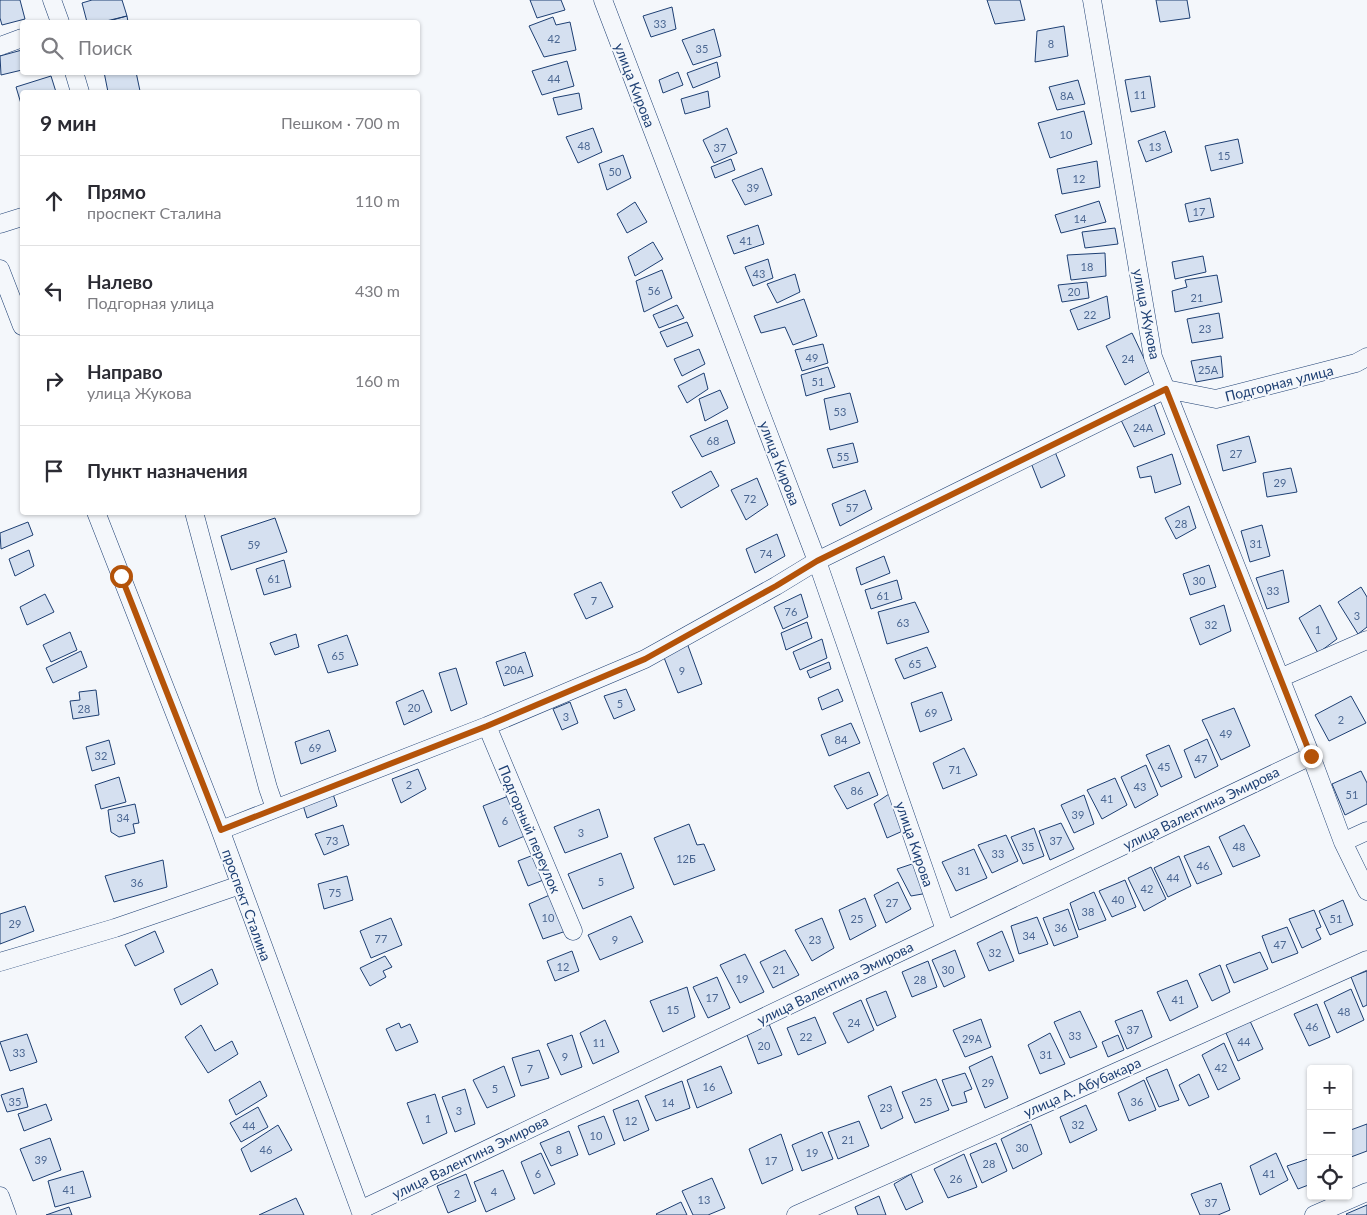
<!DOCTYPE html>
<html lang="ru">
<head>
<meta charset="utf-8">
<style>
  :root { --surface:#fff; --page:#f2f2f3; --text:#2b2b33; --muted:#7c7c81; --line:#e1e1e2 }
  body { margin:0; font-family:Lato,sans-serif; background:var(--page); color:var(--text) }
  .controls { position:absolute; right:15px; bottom:15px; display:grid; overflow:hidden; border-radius:5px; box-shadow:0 1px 4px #0004 }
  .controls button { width:45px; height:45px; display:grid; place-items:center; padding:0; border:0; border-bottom:1px solid var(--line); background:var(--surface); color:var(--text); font:25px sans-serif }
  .stop { position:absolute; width:15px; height:15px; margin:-11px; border:4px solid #b45309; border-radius:50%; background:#fff }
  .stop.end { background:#b45309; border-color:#fff; box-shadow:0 1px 5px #0008 }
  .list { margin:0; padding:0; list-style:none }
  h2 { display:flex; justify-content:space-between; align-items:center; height:65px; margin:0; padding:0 20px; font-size:21px }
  h2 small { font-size:16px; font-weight:400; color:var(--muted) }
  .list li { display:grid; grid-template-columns:32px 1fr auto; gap:15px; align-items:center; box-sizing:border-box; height:90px; padding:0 20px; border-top:1px solid var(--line) }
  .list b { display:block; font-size:19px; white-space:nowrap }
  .list p { margin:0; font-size:16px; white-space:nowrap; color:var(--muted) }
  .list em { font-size:16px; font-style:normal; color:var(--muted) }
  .icon { flex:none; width:28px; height:28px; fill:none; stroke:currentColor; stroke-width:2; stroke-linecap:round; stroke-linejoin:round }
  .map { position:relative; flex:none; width:1367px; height:1215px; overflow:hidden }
  .search { position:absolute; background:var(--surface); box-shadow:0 1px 4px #0004; left:20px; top:20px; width:400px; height:55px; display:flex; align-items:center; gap:12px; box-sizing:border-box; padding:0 18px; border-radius:5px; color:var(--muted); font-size:19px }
  .panel { position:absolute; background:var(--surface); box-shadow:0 1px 4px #0004; left:20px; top:90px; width:400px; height:425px; border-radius:5px }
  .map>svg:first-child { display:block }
</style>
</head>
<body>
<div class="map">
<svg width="1367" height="1215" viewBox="0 0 1367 1215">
  <rect width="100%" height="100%" fill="#f4f7fb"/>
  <path fill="#d5e0f0" stroke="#1d3f73" d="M0,0H20L25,19L2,25L0,18Z
    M92,0H122L127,16L102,22H87L82,3Z
    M530,0H561L565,10L537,18Z
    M987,0H1020L1025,20L995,24Z
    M1156,0H1187L1190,18L1160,22Z
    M672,7L676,29L651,37L643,16Z
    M127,16L128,22H105Z
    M553,17L556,25L570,22L576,50L544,57L529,26Z
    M1064,26L1068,56L1035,62L1037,31Z
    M714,29L721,56L693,65L682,40Z
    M22,50V70L1,75L0,56Z
    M567,61L574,86L542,95L532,71Z
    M717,62L720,77L693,88L687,73Z
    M104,72H136L140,91L130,92H108Z
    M678,72L683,85L663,93L659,80Z
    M51,76L56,92H22V107L16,87Z
    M1150,76L1155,107L1131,112L1125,80Z
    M1078,80L1085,104L1057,110L1049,87Z
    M708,91L710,107L685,114L681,99Z
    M579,93L582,109L558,115L553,98Z
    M1084,111L1092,144L1050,158L1038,123Z
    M593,128L602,152L578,163L566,137Z
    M727,128L737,153L714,163L703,140Z
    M1165,131L1172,152L1146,162L1138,141Z
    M1238,139L1243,163L1211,171L1205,146Z
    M623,155L631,178L607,190L599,164Z
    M731,159L735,170L715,178L711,167Z
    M1097,161L1100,187L1062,194L1057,169Z
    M762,168L772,195L745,205L732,180Z
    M1210,198L1214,217L1189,222L1185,204Z
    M1099,201L1106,222L1061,233L1055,215Z
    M635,202L647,222L627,233L617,214Z
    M758,225L764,244L734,254L727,236Z
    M1115,228L1118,244L1085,248L1082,232Z
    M653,242L663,259L635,276L628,257Z
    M1105,253L1106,276L1071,280L1067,255Z
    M1203,256L1206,272L1175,279L1172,262Z
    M768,259L773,278L753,286L745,267Z
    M662,270L672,298L644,312L636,281Z
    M795,274L800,292L777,303L767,284Z
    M1217,275L1222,302L1175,312L1172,291L1187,287L1185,280Z
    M1087,282L1089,298L1062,302L1058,285Z
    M1107,296L1110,318L1078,330L1070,310Z
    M804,299L817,336L793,345L785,327L761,333L754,316Z
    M677,305L684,318L659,328L653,315Z
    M1219,313L1223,338L1192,343L1187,319Z
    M687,322L693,336L667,347L660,332Z
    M1132,333L1150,371L1125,385L1106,346Z
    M823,344L828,363L802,371L795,350Z
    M699,349L705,364L682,376L674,359Z
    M1221,356L1223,377L1196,382L1191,361Z
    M828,367L835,387L806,396L801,375Z
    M704,373L708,389L687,403L678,386Z
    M720,390L728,408L705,421L699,399Z
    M850,393L858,422L830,430L824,399Z
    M1154,404L1165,434L1134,447L1121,420Z
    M727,420L735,443L702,457L690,436Z
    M1249,436L1256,462L1223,471L1217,445Z
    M853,443L858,462L833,468L827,449Z
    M1055,452L1065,476L1041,488L1031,463Z
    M1172,454L1181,484L1155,493L1151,476L1140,478L1137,467Z
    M1291,468L1297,492L1267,497L1263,473Z
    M711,471L719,486L681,508L672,492Z
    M757,478L768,505L746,520L731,490Z
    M865,490L872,509L840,526L832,504Z
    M1189,506L1196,528L1176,539L1165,518Z
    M275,518L287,552L231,570L221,536Z
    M28,522L33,535L1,549L0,533Z
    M1262,525L1270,556L1250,562L1241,531Z
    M777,534L785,556L755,573L746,549Z
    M29,550L34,566L15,576L9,559Z
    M884,556L890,573L861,585L856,568Z
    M284,560L291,587L264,595L256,569Z
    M1209,565L1216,587L1190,595L1183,574Z
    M1283,570L1289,602L1267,609L1256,578Z
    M897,580L902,599L871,609L865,590Z
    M601,582L613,607L586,619L574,594Z
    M1361,587L1367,597V627L1358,634L1338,602Z
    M45,594L54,612L27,625L20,607Z
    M801,594L808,617L783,629L774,607Z
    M915,602L929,632L887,644L878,612Z
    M1224,605L1231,631L1200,645L1190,618Z
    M1320,605L1337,639L1318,653L1299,618Z
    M807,622L812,638L786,650L781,633Z
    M70,632L77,650L51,662L43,645Z
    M296,634L299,647L275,655L270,643Z
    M347,635L358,665L328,673L318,645Z
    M822,639L827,658L800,670L793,652Z
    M687,643L702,684L678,693L663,655Z
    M927,647L936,667L904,679L895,659Z
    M81,651L87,667L53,683L46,668Z
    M525,652L533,676L504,686L496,662Z
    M829,662L831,669L810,678L807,671Z
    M456,668L467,704L451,711L439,673Z
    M626,689L635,710L614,719L604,696Z
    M838,689L843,701L822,710L818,698Z
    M96,690L99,715L73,719L70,701L80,700L79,692Z
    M423,690L432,712L404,725L396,702Z
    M942,692L952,720L920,732L911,703Z
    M1351,696L1366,723L1329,741L1315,715Z
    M570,702L578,723L562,730L553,709Z
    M1234,708L1250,746L1221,760L1202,720Z
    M851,723L860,743L829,756L821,735Z
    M329,730L336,751L301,764L295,742Z
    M1207,739L1218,766L1195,778L1184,750Z
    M109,740L115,764L92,771L86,747Z
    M1169,745L1182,777L1161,787L1146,755Z
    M964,748L977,775L943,789L933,763Z
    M1146,765L1158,795L1135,808L1121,777Z
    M418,769L426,789L401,803L392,779Z
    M1361,771L1367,783V804L1345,815L1332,784Z
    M869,772L878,795L847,809L834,786Z
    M119,777L126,802L101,809L95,785Z
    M1115,778L1127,805L1102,819L1087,790Z
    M332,791L337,806L307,818L302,802Z
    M889,794L905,830L887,838L874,804Z
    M511,795L527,835L499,847L483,806Z
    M1084,795L1094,824L1074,833L1061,805Z
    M135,804L139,823L133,824L135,833L119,837L111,832L108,810Z
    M599,809L608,837L565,853L554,827Z
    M1061,823L1074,849L1050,860L1039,831Z
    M689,824L697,845L704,844L715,870L674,885L654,838Z
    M343,825L349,845L324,855L315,834Z
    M1244,825L1260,856L1233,867L1219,837Z
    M1034,828L1044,856L1023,864L1011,837Z
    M1006,835L1018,861L992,873L978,845Z
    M1209,846L1222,874L1197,884L1184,856Z
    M974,849L987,878L956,891L942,862Z
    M621,853L634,888L583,909L568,874Z
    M536,854L546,879L528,886L518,861Z
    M1179,856L1191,886L1168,897L1154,868Z
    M163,860L167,887L114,902L105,876Z
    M915,863L928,893L911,896L897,869Z
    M1151,867L1166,899L1144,911L1128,878Z
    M347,876L353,900L324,909L318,884Z
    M1125,880L1136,907L1112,917L1099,891Z
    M898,882L911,909L886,923L874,895Z
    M1094,892L1106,920L1079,930L1070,903Z
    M552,894L566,931L543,939L529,904Z
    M865,898L876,926L850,940L839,910Z
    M1343,900L1353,925L1330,935L1319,911Z
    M25,906L34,931L0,944V914Z
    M1068,909L1078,937L1054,946L1043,918Z
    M1314,910L1321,927L1316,929L1321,939L1302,948L1289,919Z
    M631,916L643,942L600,960L588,935Z
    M1037,917L1048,944L1019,954L1011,926Z
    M391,918L402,945L371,958L360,931Z
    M822,918L834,948L812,961L795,930Z
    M1287,927L1298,953L1272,963L1262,936Z
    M155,931L164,952L135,966L125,945Z
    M1002,931L1014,961L989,971L977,943Z
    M785,950L799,975L773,988L760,962Z
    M955,950L965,977L944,987L932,960Z
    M572,951L579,971L555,981L547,961Z
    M1260,952L1268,969L1234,983L1226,965Z
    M745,954L764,992L740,1003L720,965Z
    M385,956L392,967L383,971L386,977L370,986L360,968Z
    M928,961L937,987L912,997L902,972Z
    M1220,965L1230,992L1212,1001L1199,974Z
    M212,969L218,984L181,1005L174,989Z
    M1367,971V1005L1363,1007L1351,977Z
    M717,977L730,1008L708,1018L693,987Z
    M1187,980L1198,1007L1170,1021L1157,992Z
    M687,987L695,1017L663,1032L650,1001Z
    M1351,989L1364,1020L1337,1033L1324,1002Z
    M886,991L896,1017L877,1026L866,999Z
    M861,1000L874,1030L848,1043L833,1013Z
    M1317,1004L1330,1037L1309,1046L1294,1014Z
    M1142,1010L1152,1037L1127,1049L1115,1021Z
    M1080,1011L1097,1047L1070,1058L1054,1022Z
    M815,1017L826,1043L798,1055L787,1028Z
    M981,1019L991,1047L965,1057L953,1030Z
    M605,1020L619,1052L593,1064L580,1033Z
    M1250,1021L1263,1049L1238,1061L1226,1033Z
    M399,1023L401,1028L410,1024L418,1042L396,1051L386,1029Z
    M769,1024L782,1055L758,1064L747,1035Z
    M201,1025L215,1051L232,1041L238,1054L208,1073L185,1037Z
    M1050,1033L1065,1064L1040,1074L1028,1045Z
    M27,1034L37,1062L10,1071L0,1042Z
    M572,1035L582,1067L561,1075L547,1044Z
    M1118,1035L1124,1050L1108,1057L1102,1042Z
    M1224,1043L1240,1079L1218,1090L1202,1055Z
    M539,1050L549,1078L521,1086L512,1058Z
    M992,1056L1008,1098L985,1108L969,1067Z
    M504,1066L515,1096L487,1108L473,1080Z
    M721,1066L732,1093L697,1108L687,1080Z
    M1167,1069L1179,1100L1159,1107L1146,1078Z
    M965,1073L972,1089L964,1092L967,1102L952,1106L942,1080Z
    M1199,1074L1209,1097L1189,1106L1179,1085Z
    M936,1079L949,1110L915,1123L902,1092Z
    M1144,1080L1156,1110L1129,1121L1118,1093Z
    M260,1081L267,1096L236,1115L229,1100Z
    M682,1081L690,1108L656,1121L645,1096Z
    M891,1086L903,1118L881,1129L868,1096Z
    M23,1088L28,1107L7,1112L1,1095Z
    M465,1089L475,1124L455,1132L442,1097Z
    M435,1094L447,1133L423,1144L407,1103Z
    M638,1100L649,1130L624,1141L613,1110Z
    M46,1104L52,1120L24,1131L18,1114Z
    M1086,1105L1097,1130L1070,1143L1060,1117Z
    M258,1107L268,1127L241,1142L230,1123Z
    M604,1116L615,1144L589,1155L578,1126Z
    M859,1121L869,1146L838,1159L828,1132Z
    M1031,1124L1042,1154L1013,1169L1001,1139Z
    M1367,1124V1151L1351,1157L1348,1148V1131Z
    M278,1125L292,1150L251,1172L241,1149Z
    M569,1131L578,1155L551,1166L540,1143Z
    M822,1132L833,1159L802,1171L792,1145Z
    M781,1134L793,1170L762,1184L749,1149Z
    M50,1138L61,1170L33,1181L20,1149Z
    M996,1143L1007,1171L982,1183L970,1154Z
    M541,1153L555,1184L534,1194L521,1162Z
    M1276,1153L1288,1180L1260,1195L1250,1166Z
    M964,1154L977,1187L948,1198L934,1169Z
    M1311,1158V1184L1298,1189L1287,1166Z
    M503,1170L515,1199L486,1212L474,1182Z
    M83,1171L91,1197L55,1207L48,1181Z
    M466,1174L476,1201L448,1213L437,1186Z
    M911,1174L923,1202L906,1210L894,1184Z
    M712,1178L725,1208L708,1215H693L682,1191Z
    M1221,1183L1230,1210L1218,1215H1200L1191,1194Z
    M879,1196L886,1215H858L855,1207Z
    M296,1198L304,1215H259Z
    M681,1202L687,1215H657L656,1214Z
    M1367,1205V1215H1347L1346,1214Z
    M69,1207L72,1215H46Z"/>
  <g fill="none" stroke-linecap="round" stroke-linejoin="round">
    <defs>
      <path id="minor" d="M52,0L60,22
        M603,0L817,561L945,930
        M1092,0L1153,357L1311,756L1343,842L1367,891
        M0,46L22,38
        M74,72L80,92
        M0,224L22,217
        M0,269L22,326
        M96,512L217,821L362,1215
        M194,512L268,788L275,808
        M1280,678L1367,640
        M487,726L573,931
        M217,821L221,830L487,726L645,659L776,586L817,561L1166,389L1216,399L1356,363L1367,357
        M1343,842L1367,831
        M0,962L115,928L240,885
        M0,1196L7,1215
        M360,1210L1311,756
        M796,1215L1367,960
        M1314,1215L1367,1192"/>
    </defs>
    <use href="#minor" stroke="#1d3f73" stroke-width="19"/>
    <use href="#minor" stroke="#f4f7fb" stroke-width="18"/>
  </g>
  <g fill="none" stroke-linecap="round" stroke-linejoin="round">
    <path stroke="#b45309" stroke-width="6" d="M121,576L221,830L487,726L645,659L776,586L817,561L1166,389L1311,756"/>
  </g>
  <g text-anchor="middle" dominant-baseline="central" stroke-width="4" stroke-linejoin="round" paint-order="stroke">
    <g font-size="11" fill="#4b6792">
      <text x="660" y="23">33</text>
      <text x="554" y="38">42</text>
      <text x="1051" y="43">8</text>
      <text x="702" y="48">35</text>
      <text x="554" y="78">44</text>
      <text x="1140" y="94">11</text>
      <text x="1067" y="95">8А</text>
      <text x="1066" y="134">10</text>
      <text x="584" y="145">48</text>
      <text x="1155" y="146">13</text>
      <text x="720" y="147">37</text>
      <text x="1224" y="155">15</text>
      <text x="615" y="171">50</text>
      <text x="1079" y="178">12</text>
      <text x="753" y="187">39</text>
      <text x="1199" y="211">17</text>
      <text x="1080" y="218">14</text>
      <text x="746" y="240">41</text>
      <text x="1087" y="266">18</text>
      <text x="759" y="273">43</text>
      <text x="654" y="290">56</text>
      <text x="1074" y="291">20</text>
      <text x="1197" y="297">21</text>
      <text x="1090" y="314">22</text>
      <text x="1205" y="328">23</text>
      <text x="812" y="357">49</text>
      <text x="1128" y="358">24</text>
      <text x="1208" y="369">25А</text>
      <text x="818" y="381">51</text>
      <text x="840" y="411">53</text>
      <text x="1143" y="427">24А</text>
      <text x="713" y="440">68</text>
      <text x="1236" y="453">27</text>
      <text x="843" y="456">55</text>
      <text x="1280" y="482">29</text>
      <text x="750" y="498">72</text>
      <text x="852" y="507">57</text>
      <text x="1181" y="523">28</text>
      <text x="1256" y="543">31</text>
      <text x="254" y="544">59</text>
      <text x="766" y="553">74</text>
      <text x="274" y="578">61</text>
      <text x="1199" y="580">30</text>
      <text x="1273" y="590">33</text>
      <text x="883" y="595">61</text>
      <text x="594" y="600">7</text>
      <text x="791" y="611">76</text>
      <text x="1357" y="615">3</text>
      <text x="903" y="622">63</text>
      <text x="1211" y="624">32</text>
      <text x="1318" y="629">1</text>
      <text x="338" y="655">65</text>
      <text x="915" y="663">65</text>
      <text x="514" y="669">20А</text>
      <text x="682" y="670">9</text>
      <text x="620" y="703">5</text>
      <text x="414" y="707">20</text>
      <text x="84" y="708">28</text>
      <text x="931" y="712">69</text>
      <text x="566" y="716">3</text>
      <text x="1341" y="719">2</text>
      <text x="1226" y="733">49</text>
      <text x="841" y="739">84</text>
      <text x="315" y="747">69</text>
      <text x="101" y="755">32</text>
      <text x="1201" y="758">47</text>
      <text x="1164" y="766">45</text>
      <text x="955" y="769">71</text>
      <text x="409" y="784">2</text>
      <text x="1140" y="786">43</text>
      <text x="857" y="790">86</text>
      <text x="1352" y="794">51</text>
      <text x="1107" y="798">41</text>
      <text x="1078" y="814">39</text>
      <text x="123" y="817">34</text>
      <text x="505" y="820">6</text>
      <text x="581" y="832">3</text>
      <text x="332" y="840">73</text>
      <text x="1056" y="840">37</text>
      <text x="1028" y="846">35</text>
      <text x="1239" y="846">48</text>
      <text x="998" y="853">33</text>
      <text x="686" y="858">12Б</text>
      <text x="1203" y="865">46</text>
      <text x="964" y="870">31</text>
      <text x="1173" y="877">44</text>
      <text x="601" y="881">5</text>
      <text x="137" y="882">36</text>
      <text x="1147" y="888">42</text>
      <text x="335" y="892">75</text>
      <text x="1118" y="899">40</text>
      <text x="892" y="902">27</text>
      <text x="1088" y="911">38</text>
      <text x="548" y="917">10</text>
      <text x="857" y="918">25</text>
      <text x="1336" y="918">51</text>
      <text x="15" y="923">29</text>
      <text x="1061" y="927">36</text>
      <text x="1029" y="935">34</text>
      <text x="381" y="938">77</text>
      <text x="615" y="939">9</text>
      <text x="815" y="939">23</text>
      <text x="1280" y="944">47</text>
      <text x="995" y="952">32</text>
      <text x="563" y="966">12</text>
      <text x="779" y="969">21</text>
      <text x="948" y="969">30</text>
      <text x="742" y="978">19</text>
      <text x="920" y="979">28</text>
      <text x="712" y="997">17</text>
      <text x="1178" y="999">41</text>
      <text x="673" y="1009">15</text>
      <text x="1344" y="1011">48</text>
      <text x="854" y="1022">24</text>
      <text x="1312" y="1026">46</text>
      <text x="1133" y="1029">37</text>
      <text x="1075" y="1035">33</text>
      <text x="806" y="1036">22</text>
      <text x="972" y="1038">29А</text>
      <text x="1244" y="1041">44</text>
      <text x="599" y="1042">11</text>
      <text x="764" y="1045">20</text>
      <text x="19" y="1052">33</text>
      <text x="1046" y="1054">31</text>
      <text x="565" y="1056">9</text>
      <text x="1221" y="1067">42</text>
      <text x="530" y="1068">7</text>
      <text x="988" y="1082">29</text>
      <text x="709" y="1086">16</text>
      <text x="495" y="1088">5</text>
      <text x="15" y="1101">35</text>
      <text x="926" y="1101">25</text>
      <text x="1137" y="1101">36</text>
      <text x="668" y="1102">14</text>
      <text x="886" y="1107">23</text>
      <text x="459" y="1110">3</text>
      <text x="428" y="1118">1</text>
      <text x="631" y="1120">12</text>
      <text x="1078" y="1124">32</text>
      <text x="249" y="1125">44</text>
      <text x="596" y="1135">10</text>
      <text x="848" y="1139">21</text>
      <text x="1022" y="1147">30</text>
      <text x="266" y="1149">46</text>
      <text x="559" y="1149">8</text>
      <text x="812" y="1152">19</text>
      <text x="41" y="1159">39</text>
      <text x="771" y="1160">17</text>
      <text x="989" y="1163">28</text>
      <text x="538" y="1173">6</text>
      <text x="1269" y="1173">41</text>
      <text x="956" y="1178">26</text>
      <text x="69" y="1189">41</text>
      <text x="494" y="1191">4</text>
      <text x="457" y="1193">2</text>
      <text x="704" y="1199">13</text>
      <text x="1211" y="1202">37</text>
    </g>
    <g font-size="14" fill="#1d3f73" stroke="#f4f7fb">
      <text transform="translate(635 85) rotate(69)">улица Кирова</text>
      <text transform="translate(1147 314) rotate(79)">улица Жукова</text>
      <text transform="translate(1279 383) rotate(-14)">Подгорная улица</text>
      <text transform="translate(780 463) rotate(69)">улица Кирова</text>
      <text transform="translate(1201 808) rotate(-26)">улица Валентина Эмирова</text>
      <text transform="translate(530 829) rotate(67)">Подгорный переулок</text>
      <text transform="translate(915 844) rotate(71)">улица Кирова</text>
      <text transform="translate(247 905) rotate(70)">проспект Сталина</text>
      <text transform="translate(835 983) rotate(-26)">улица Валентина Эмирова</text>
      <text transform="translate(1082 1087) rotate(-24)">улица А. Абубакара</text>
      <text transform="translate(470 1157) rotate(-26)">улица Валентина Эмирова</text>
    </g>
  </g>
</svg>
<div class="controls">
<button>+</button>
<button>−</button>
<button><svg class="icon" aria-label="locate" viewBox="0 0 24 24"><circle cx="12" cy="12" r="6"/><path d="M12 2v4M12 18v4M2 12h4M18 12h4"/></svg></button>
</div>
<div class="stop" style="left:121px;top:576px"></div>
<div class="stop end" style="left:1311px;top:756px"></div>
<div class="search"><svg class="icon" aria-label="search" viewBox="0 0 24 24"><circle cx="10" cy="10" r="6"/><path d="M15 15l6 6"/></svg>Поиск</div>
<section class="panel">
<h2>9 мин<small>Пешком · 700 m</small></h2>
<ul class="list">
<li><svg class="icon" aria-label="ahead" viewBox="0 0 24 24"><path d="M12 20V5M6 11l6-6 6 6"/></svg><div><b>Прямо</b><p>проспект Сталина</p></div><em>110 m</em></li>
<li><svg class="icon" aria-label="left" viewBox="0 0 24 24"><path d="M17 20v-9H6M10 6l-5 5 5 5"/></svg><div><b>Налево</b><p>Подгорная улица</p></div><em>430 m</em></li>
<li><svg class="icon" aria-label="right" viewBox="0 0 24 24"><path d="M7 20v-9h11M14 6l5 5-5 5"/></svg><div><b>Направо</b><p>улица Жукова</p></div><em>160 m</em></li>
<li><svg class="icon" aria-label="arrive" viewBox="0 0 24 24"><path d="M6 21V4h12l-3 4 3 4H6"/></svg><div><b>Пункт назначения</b></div></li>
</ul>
</section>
</div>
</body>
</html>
